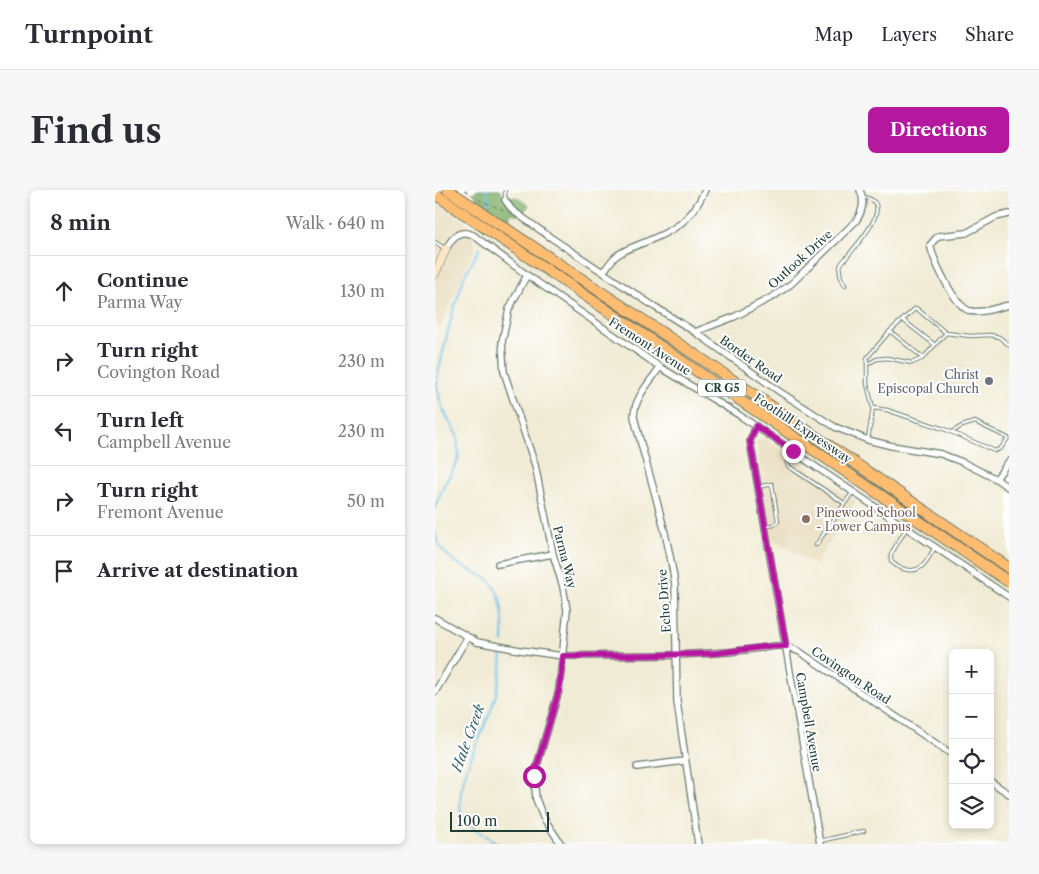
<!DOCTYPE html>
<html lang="en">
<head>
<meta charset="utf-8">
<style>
  :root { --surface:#fff; --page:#f7f7f7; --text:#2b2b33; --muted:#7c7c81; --line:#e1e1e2; --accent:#b5179e }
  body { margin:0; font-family:"Libre Caslon Text",serif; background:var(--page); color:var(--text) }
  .controls { position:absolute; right:15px; bottom:15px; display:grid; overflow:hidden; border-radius:8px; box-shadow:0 2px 8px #0003 }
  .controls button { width:45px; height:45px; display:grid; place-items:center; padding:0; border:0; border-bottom:1px solid var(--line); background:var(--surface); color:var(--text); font:25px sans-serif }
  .scale { position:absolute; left:15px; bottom:12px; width:99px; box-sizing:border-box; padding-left:5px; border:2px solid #1f3d34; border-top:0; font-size:14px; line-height:18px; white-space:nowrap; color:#1f3d34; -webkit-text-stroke:4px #fff; paint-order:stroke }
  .stop { position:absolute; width:15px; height:15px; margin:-11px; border:4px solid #b5179e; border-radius:50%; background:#fff }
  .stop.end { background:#b5179e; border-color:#fff; box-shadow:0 1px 5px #0008 }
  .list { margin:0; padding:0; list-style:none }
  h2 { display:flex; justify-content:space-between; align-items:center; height:65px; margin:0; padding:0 20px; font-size:21px }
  h2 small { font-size:16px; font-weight:400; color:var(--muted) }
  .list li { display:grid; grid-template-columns:32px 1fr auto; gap:15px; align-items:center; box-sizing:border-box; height:70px; padding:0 20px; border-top:1px solid var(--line) }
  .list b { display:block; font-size:19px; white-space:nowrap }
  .list p { margin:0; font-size:16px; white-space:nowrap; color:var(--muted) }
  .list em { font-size:16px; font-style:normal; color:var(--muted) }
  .icon { flex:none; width:28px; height:28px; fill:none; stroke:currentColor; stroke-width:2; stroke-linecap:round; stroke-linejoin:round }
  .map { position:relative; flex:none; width:574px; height:654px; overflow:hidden; border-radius:8px }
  header { display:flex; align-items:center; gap:30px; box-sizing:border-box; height:70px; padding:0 25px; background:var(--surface); border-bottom:1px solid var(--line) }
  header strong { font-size:24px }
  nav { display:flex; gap:28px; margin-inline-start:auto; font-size:18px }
  .intro { display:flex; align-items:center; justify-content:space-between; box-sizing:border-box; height:120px; padding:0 30px }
  h1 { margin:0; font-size:35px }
  .button { padding:12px 22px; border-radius:8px; background:var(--accent); color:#fff; font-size:18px; font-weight:700 }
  main { display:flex; gap:30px; padding:0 30px }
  aside { flex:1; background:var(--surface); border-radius:8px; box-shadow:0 2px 8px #0003 }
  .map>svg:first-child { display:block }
</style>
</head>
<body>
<header>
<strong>Turnpoint</strong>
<nav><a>Map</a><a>Layers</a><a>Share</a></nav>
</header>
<div class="intro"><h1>Find us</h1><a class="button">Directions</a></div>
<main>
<aside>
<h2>8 min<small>Walk · 640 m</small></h2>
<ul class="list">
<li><svg class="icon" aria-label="ahead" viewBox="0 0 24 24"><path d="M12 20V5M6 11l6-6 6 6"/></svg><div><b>Continue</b><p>Parma Way</p></div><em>130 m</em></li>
<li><svg class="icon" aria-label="right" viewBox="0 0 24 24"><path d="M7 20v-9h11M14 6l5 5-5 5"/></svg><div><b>Turn right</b><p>Covington Road</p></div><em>230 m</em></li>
<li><svg class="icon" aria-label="left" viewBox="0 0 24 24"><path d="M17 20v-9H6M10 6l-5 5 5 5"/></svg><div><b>Turn left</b><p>Campbell Avenue</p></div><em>230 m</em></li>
<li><svg class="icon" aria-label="right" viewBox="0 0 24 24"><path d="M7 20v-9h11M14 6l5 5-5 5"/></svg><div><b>Turn right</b><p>Fremont Avenue</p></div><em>50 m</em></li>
<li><svg class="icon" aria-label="arrive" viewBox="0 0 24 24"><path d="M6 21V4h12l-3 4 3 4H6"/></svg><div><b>Arrive at destination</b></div></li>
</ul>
</aside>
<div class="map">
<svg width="574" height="654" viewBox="0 0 574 654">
  <rect width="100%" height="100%" fill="#fff"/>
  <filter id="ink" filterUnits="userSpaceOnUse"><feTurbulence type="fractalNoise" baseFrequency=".02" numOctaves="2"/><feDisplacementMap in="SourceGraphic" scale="10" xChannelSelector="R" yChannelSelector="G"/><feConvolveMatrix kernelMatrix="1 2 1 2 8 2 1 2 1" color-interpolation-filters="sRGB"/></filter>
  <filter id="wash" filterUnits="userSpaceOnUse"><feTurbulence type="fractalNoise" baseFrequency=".0096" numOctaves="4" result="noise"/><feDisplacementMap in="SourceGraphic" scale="20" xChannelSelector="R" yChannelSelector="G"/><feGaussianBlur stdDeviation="1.12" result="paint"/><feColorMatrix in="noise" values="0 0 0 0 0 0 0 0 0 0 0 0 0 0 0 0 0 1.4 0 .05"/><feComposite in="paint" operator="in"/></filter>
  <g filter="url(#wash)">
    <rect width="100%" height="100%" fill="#f0ebd4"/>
    <path fill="#e7daba" d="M0,12L29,30L41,56L6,136H0Z
      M329,248L351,263L354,267L357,268L421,311L380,375L334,347L321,251Z"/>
    <path fill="#84b36d" stroke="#527850" d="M40,0H65L67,5L84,8L94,16L85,25L75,23L74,32L41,10Z"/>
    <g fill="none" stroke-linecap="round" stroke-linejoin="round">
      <path stroke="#6abde6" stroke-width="2" d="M52,0L54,13
        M0,317L9,295L16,284L24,267L22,246L7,217L2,198V187L17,125L29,87L45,58
        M0,342C1,361 23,375 39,382C44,385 52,387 56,392C69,408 69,432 68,452
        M63,654C54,646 35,638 29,629C14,604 47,545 56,520C63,501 67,483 67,463"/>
    </g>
  </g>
  <g filter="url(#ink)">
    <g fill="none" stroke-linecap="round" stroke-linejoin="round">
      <defs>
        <path id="lane" d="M70,9V0
          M0,52L9,58
          M410,95C405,88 403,82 406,74C416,61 465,12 428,7
          M468,130L500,155
          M455,141L488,168
          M432,174L442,169L452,168L477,173L488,168L511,143
          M438,218L452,220L509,239L560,261L566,258L573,248
          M517,242L527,236L540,232L573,248
          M433,249L438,218L432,194V168L455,141L481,118L511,143L535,146L555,145L564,147L574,155
          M357,262L352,272L353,276L409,313
          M323,297L337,294L343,331L339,335L332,336
          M471,339L456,364V371C462,378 477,384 486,377C492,373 496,363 500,357
          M381,355L417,303
          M385,651L429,641"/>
        <path id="street" d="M70,10L77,20L115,47L217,115L260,142L345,202L400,237L433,250L457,256L506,264L527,272L561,289L574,298
          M574,24L561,27L531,43L503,46L495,55C499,71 519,116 535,121C547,124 563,117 574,115
          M11,59C17,48 24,38 38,45L92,85L225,177L304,225L574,407
          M168,82C172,77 176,71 180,67C188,60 198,57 208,53C238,41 256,32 270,0
          M92,85L74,119L67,152L69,182L100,275L118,364L128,397L132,420L124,500L99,586L101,609L108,627L126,654
          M260,142L299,127L339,106L356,94L421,31C428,21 430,11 425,0
          M225,177C215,192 199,208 199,227C213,283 232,338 240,395L242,512L263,654
          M321,236L315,251L385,654
          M561,289L574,271
          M63,374L118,364
          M0,428L42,452L85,460L128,466L242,465L294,462L341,456H351L365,462L518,565
          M0,502L32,448
          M202,577L249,571
          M555,591L574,604"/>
        <path id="secondary" d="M0,84L11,59"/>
        <path id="highway" d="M13,0L283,180L574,378
          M0,4L574,392"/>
      </defs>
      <use href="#lane" stroke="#687a6c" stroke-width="4.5"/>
      <use href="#street" stroke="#687a6c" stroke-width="8"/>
      <use href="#secondary" stroke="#687a6c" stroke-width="9"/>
      <use href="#highway" stroke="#687a6c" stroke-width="12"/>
      <path stroke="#687a6c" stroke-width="1" stroke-dasharray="4 4" stroke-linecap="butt" d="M30,0L46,11L68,20"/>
      <use href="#lane" stroke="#fff" stroke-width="2.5"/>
      <use href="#street" stroke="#fff" stroke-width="5.5"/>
      <use href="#secondary" stroke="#ffe4c6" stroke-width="8"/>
      <use href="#highway" stroke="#febc70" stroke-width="10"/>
    </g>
  </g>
  <g fill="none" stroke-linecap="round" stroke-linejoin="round" filter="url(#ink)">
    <path stroke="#b5179e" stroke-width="6" d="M99,586L124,500L128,466C180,465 231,466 282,463C305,461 328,455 351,456L315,251L321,236L358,261"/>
  </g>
  <circle fill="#6b7280" stroke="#fff" stroke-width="2" cx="554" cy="191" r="5"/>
  <circle fill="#8d6e63" stroke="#fff" stroke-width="2" cx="371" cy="329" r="5"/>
  <g text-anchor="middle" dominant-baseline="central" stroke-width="4" stroke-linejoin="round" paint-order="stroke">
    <rect fill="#fff" stroke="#627771" stroke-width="1" x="263" y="189.5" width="48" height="17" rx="4"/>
    <g font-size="11" font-weight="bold" fill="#1f3d34">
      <text x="287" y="198">CR G5</text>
    </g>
    <g font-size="12" fill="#1f3d34" stroke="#fff">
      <text transform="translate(365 69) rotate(-42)">Outlook Drive</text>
      <text transform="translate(215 156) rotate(33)">Fremont Avenue</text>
      <text transform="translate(316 169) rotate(35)">Border Road</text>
      <text transform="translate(368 238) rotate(34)">Foothill Expressway</text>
      <text transform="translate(130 367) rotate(76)">Parma Way</text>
      <text transform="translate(229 411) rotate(-94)">Echo Drive</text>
      <text transform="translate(416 485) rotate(34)">Covington Road</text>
      <text transform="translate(374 532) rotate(80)">Campbell Avenue</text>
    </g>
    <g font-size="12" fill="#5b616d" stroke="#fff" text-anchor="end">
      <text x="544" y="184">Christ<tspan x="544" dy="14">Episcopal Church</tspan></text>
    </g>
    <g font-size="12" fill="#785e54" stroke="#fff" text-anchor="start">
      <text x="381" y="322">Pinewood School<tspan x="381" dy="14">- Lower Campus</tspan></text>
    </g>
    <g font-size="14" font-style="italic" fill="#366369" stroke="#fff">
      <text transform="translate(33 548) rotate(-70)">Hale Creek</text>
    </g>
  </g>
</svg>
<div class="controls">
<button>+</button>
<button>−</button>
<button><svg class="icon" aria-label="locate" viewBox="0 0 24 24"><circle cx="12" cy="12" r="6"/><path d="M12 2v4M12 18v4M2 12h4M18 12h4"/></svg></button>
<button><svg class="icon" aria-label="layers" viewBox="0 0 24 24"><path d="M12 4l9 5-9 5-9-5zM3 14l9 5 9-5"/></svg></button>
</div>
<div class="scale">100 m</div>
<div class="stop" style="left:99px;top:586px"></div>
<div class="stop end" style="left:358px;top:261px"></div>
</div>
</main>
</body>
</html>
